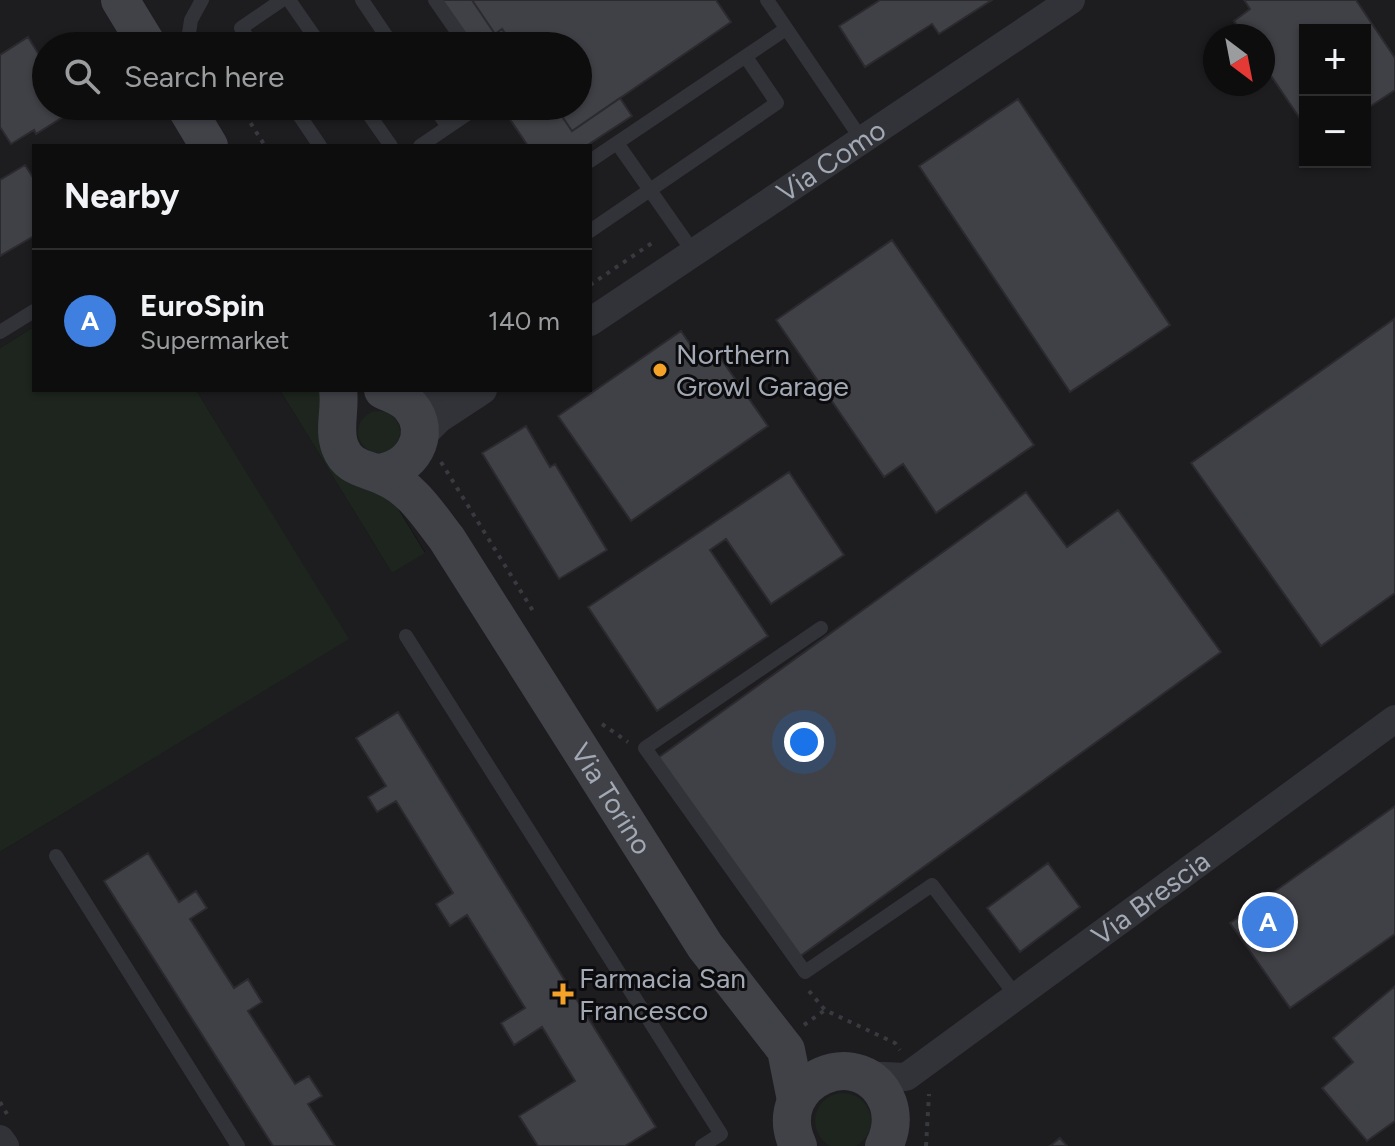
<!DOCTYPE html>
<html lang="en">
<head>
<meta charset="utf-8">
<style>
  :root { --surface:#0d0d0e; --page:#1b1b1c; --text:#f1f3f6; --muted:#9a9c9e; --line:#2d2d2e; --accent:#0b8043 }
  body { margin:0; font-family:Figtree,sans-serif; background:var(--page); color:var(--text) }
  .controls { position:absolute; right:24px; top:24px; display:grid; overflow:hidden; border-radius:0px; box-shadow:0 2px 6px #0004 }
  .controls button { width:72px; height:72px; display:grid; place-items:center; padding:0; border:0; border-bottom:2px solid var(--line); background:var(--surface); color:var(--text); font:40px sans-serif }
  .compass { position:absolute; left:1203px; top:24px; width:72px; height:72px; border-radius:50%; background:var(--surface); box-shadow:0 2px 6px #0004; rotate:148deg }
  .you { position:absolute; left:804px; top:742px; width:28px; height:28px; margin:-20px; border:6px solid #fff; border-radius:50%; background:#1a73e8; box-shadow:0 0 0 12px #1a73e833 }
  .badge { display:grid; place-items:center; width:52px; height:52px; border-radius:50%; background:var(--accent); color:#fff; font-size:26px; font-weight:700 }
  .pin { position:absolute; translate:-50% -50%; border:4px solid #fff; box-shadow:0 2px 8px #0006 }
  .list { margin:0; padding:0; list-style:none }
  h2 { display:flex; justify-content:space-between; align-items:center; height:104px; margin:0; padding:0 32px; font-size:34px }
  h2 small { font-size:26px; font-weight:400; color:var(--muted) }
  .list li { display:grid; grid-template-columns:52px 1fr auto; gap:24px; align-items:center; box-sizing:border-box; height:144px; padding:0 32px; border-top:2px solid var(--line) }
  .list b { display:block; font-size:30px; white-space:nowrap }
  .list p { margin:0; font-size:26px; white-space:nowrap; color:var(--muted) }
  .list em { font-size:26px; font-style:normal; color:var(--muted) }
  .icon { flex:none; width:44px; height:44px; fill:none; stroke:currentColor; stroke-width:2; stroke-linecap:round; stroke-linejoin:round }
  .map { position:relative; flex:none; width:1395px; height:1146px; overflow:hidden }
  .search { position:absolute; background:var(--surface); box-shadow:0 2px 6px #0004; left:32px; top:32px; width:560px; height:88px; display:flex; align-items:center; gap:20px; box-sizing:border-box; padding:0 28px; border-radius:44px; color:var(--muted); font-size:30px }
  .panel { position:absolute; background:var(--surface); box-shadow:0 2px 6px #0004; left:32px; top:144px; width:560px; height:248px; border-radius:0px }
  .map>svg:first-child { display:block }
</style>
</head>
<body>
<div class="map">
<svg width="1395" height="1146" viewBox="0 0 1395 1146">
  <rect width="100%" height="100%" fill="#111113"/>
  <path fill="#1d1d20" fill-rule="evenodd" d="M0,0H1395V1146H0V852L348,639L196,390H280L392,573L425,552L326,390H590V146H34V327L0,348ZM1305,30H1365V162H1305ZM1215,36H1263V84H1215ZM46,46H578V106H46Z"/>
  <path fill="#1d251e" d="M34,327V390H196L349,639L0,852V348Z
    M280,390H326L425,553L392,573Z
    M358 432a21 21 0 1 1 42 0a21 21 0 1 1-42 0Z
    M815 1121a28 28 0 1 1 56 0a28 28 0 1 1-56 0Z"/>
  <path fill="#404146" stroke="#2b2b2f" stroke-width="2" d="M442,0H472L495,34L502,29L514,46H474Z
    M472,0H716L731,22L572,131L555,106H578V46H514L502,29L495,34Z
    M880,0H992L939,34L932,24L865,67L839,26Z
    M1244,0H1356L1395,58V90L1365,110V30H1305V126L1263,64V36H1244L1234,21L1250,9Z
    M28,37L46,66V106H71L74,110L36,134L34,130L11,144L0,127V55Z
    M620,98L632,116L586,146H528L501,106H555L572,131Z
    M1018,99L1170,325L1070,392L919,166Z
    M25,165L34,179V236L0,256V180Z
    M892,240L1034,445L936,513L903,464L884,477L776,320Z
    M1394,319L1395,593L1321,646L1191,463Z
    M681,331L705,366L719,356L768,426L631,521L558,416Z
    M526,426L550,467L555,464L607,550L559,579L482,453Z
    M789,472L844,555L771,604L726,539L710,550L768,636L657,711L588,607Z
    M1026,492L1067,547L1118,510L1221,652L799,957L655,760Z
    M398,712L656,1127L625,1146H538L519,1116L575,1081L542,1027L514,1045L501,1023L525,1008L467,915L450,926L436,904L453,893L396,801L377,812L368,797L386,786L356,738Z
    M1395,806V934L1290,1008L1230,923Z
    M148,853L179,902L196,891L207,908L190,919L234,988L248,979L262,1002L248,1011L295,1084L309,1076L322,1096L308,1104L335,1146H273L104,881Z
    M1048,863L1080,907L1020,952L987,908Z
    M1395,986V1121L1367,1141L1322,1088L1353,1062L1333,1038Z
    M1060,1138L1067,1146H1050Z"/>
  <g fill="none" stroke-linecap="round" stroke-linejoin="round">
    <path stroke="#383a3f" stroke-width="4" stroke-dasharray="4 6" stroke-linecap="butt" d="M240,106L265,146
      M590,285L655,241
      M441,462L533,611
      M602,724L628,742
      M809,991L825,1010L895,1043L900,1050
      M804,1025L825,1010
      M0,1102L7,1114
      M926,1146L929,1094"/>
    <path stroke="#323338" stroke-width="14" d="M289,0L321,46
      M362,0L393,46
      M435,0L467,46
      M767,0L862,140
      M187,46L191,20L202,0
      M253,46L241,28L282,0
      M293,106L320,146
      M363,106L391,146
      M434,106L448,127
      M617,143L694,253
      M420,146L479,106
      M590,161L786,29
      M590,231L777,103L746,57
      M0,332L34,311
      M821,628L645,748L805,972L932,885L1017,997
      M406,636L721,1134L702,1146
      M56,856L238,1146"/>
    <g stroke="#323338" stroke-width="28">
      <path id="s1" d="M590,322L1071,0"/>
      <path d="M399,397L431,398L475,395"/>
      <path d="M419,439L439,419L483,390"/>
      <path id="s2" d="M861,1075L906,1077L1395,719"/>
      <path d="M0,1139L5,1146"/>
    </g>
    <g stroke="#404248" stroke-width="38">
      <path d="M120,0L148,46"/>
      <path d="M185,106L209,146"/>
      <path id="s3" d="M338,390C341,409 333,429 340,447C348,469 367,468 385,477C413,489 429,516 447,539L705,946L786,1050L796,1100"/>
      <path d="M377,473C411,471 434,434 410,406C402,397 393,395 383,390"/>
      <path d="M798,1146C767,1079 864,1040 888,1103C893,1118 891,1132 884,1146"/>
    </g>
  </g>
  <g fill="#f4a228" stroke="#0c0c0e" stroke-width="3">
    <circle cx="660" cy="370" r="8"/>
    <path d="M559 982h8v8h8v8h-8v8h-8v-8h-8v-8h8z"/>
  </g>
  <g text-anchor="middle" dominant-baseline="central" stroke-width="6" stroke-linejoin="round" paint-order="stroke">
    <g font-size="28" fill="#a2a9b4" stroke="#0c0c0e">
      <text stroke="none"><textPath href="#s1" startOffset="290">Via Como</textPath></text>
      <text stroke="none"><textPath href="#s3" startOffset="510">Via Torino</textPath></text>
      <text stroke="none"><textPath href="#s2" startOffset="348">Via Brescia</textPath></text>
    </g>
    <g font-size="28" fill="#a2a9b4" stroke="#0c0c0e" text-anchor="start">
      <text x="676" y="354">Northern<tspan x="676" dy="32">Growl Garage</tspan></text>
      <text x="579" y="978">Farmacia San<tspan x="579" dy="32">Francesco</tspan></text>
    </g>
  </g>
</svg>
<div class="controls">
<button>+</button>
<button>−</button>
</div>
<svg class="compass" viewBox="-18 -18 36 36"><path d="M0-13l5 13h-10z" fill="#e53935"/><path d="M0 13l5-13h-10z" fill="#9a9c9e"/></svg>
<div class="you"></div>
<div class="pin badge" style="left:1268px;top:922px;background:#3f7fe0">A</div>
<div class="search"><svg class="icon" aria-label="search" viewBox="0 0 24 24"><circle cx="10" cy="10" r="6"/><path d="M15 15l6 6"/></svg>Search here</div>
<section class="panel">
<h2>Nearby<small></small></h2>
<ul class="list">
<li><span class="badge" style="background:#3f7fe0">A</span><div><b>EuroSpin</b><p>Supermarket</p></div><em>140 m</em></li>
</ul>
</section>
</div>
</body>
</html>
